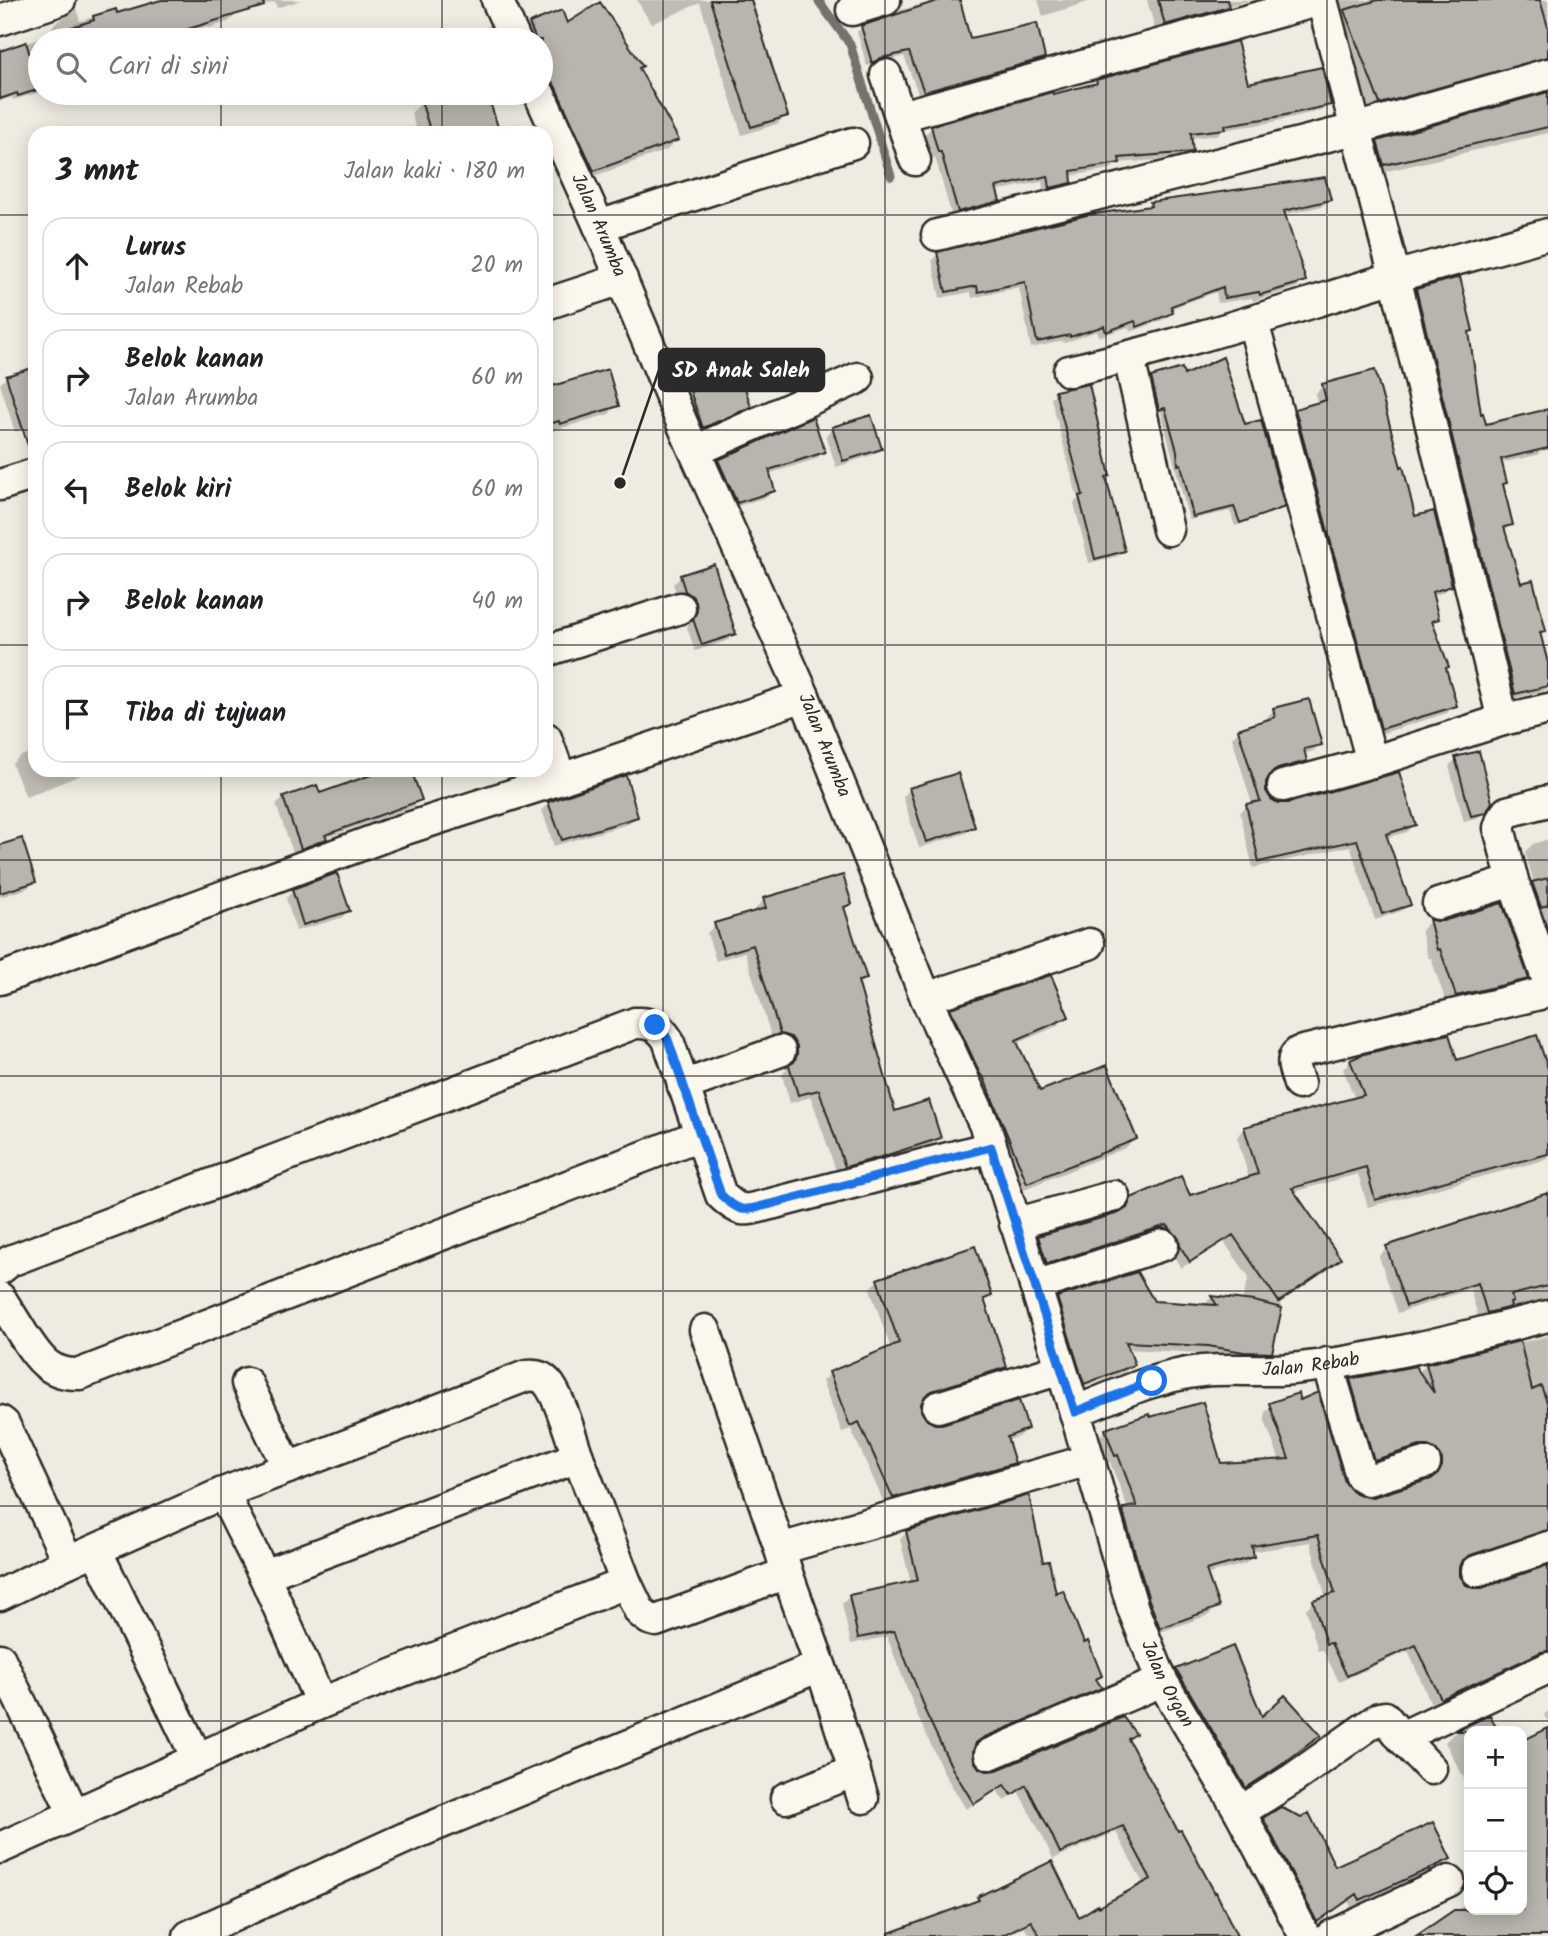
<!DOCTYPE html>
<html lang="id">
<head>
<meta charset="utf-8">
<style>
  :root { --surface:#fff; --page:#f6f6f6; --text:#202124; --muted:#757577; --line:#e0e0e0 }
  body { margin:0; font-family:Kalam,sans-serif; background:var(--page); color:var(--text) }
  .controls { position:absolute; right:21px; bottom:21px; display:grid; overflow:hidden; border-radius:14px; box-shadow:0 4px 18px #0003 }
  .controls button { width:63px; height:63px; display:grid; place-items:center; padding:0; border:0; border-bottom:2px solid var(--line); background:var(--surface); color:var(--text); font:35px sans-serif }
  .stop { position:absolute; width:21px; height:21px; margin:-16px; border:5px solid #1a73e8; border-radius:50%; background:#fff }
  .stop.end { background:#1a73e8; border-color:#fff; box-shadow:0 2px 7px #0008 }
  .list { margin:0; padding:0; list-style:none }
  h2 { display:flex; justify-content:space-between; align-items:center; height:91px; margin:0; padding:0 28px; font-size:30px }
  h2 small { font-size:23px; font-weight:400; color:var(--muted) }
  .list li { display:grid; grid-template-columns:46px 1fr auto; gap:21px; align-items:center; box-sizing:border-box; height:98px; margin:0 14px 14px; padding:0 14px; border:2px solid var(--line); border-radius:21px }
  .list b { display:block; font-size:26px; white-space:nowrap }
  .list p { margin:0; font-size:23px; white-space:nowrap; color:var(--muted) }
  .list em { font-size:23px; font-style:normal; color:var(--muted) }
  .icon { flex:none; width:38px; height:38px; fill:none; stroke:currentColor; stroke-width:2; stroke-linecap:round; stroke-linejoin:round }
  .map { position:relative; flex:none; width:1548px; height:1936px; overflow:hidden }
  .search { position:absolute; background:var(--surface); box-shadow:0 4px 18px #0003; left:28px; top:28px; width:525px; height:77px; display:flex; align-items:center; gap:18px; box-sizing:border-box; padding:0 24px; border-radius:38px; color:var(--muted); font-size:26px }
  .panel { position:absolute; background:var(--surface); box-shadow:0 4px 18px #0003; left:28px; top:126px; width:525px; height:651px; border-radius:21px }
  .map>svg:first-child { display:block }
</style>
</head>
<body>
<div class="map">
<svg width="1548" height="1936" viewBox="0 0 1548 1936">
  <rect width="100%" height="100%" fill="#eeebe0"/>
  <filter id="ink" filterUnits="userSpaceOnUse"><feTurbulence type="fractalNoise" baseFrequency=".0143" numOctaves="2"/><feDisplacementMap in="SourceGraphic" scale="14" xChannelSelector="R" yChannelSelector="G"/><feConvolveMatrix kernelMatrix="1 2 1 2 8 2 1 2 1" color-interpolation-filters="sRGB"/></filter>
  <g filter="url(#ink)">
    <path fill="#0003" d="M158,0H301L277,8L275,2L233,14L234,17L228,22L208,28L207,26L163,40H40V92L13,100L12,97L0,101V52L55,34L52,27L58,21L70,15L76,8L80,21L114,11L116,15L159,2Z
      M637,0H749L786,115L777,124L742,135L700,3L651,24Z
      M939,0H958L969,40L1043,58L1037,63L919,96L904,56L867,66L857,32L862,27L895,15L901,10Z
      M1038,0H1094L1043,16Z
      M1147,0H1252L1227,6L1217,16L1156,33Z
      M1328,0H1548V69L1371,112Z
      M530,24L566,26L637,69L677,140L667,150L583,180L541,90V40H523L520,34Z
      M1097,82L1247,85L1330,104L1323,110L1268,123L1223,130L1217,135L1190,138L1191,151L1184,158L1117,163L1111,169L1069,176L1070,182L1064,189L1044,194L1042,182L995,191L998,201L991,207L952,217L935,157L932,158L925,134L932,128L1093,86Z
      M453,93H485L498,133H417L411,113L422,102Z
      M1548,94V133L1375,174L1369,152L1378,142Z
      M1329,200L1322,206L1283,215L1304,280L1298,287L1253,301L1252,298L1218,303L1216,292L1170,309L1171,313L1165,319L1131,332L1128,327L1099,337L1097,331L1064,343L1063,341L1031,348L1019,287L972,298L971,292L940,298L932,260L938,254L1146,208L1151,204Z
      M1417,291L1471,331L1468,334L1480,416L1485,426L1548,424V441L1537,455L1500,463L1505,483L1502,486L1511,524L1504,532L1519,585L1544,630L1539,635L1548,671V687L1544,691L1508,700L1410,298Z
      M35,369V426L15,432L0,384L6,378Z
      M740,378L749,406L742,414L696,434L683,400L691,393Z
      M1152,378L1244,427L1283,506L1278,511L1235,526L1230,511L1189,520L1161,412L1155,413L1148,383Z
      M1323,386L1413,518L1450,585L1442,593L1431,596L1437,618L1432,624L1455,705L1447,713L1374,736L1288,419L1296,411L1318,404L1315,394Z
      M546,390L617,405L609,414L552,431L551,428L546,430Z
      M1056,393L1108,476L1105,479L1123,551L1118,556L1089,563L1074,503L1078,499L1051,398Z
      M812,420L823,452L816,459L768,474L773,490L766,497L729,509L711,469L719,462Z
      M833,428L880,448L872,455L836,467L826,435Z
      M681,577L734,634L727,641L695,651L687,627L691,620L690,610L678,598L673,584Z
      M1274,710L1320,744L1313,751L1303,754L1305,761L1298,768L1267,777L1264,782L1265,792L1270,800L1277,804L1414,825L1407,832L1386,838L1409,904L1401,911L1375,920L1350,846L1253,868L1240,813L1247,805L1252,804L1232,738L1239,730L1268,721L1267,717Z
      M35,751V770H93L26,797L12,764L19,757Z
      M1456,759L1484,811L1477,819L1464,822L1449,766Z
      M390,770H409L420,800L413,807L325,838L318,846L294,855L276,805L284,798L319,796Z
      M910,789L973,826L966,833L919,848L903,797Z
      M549,803L636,817L628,824L554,846L542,810Z
      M1548,839V958L1527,886L1533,879L1525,852L1533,844Z
      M0,846L34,882L26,889L0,897Z
      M293,891L348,911L341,918L296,931L286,898Z
      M764,900L850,904L843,911L865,978L858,986L894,1113L939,1137L931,1146L872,1165L837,1174L811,1097L790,1103L782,1075L790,1064L789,1054L773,1042L745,952L716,961L707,933L715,925L757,912L756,908Z
      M1430,921L1518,980L1509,990L1447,1005L1431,958H1428L1421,930Z
      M951,1010L1067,1016L1057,1026L1016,1044L1039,1094L1135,1139L1125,1148L1017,1192L942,1019Z
      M1351,1061L1456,1063L1548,1071V1159L1368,1207L1358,1174L1293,1192L1339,1259L1331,1267L1282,1301L1270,1352L1262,1360H1236L1200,1353L1127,1349L1133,1364L1125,1372L1077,1390L1050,1307L1058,1299L1203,1306L1212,1297L1242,1301L1249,1277L1224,1242L1181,1268L1173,1255L1039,1271L1031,1245L1039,1237L1121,1213L1123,1208L1132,1200L1189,1197L1249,1178L1237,1137L1245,1129L1355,1099L1343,1069Z
      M1548,1195V1309L1479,1320L1470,1289L1398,1313L1379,1256L1387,1248Z
      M974,1248L990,1296L983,1303L1005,1367L997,1375L923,1398L919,1412L925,1422L934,1426L1026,1429L1018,1437L1006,1441L1013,1463L1005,1470L885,1505L851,1429L842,1432L822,1381L830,1374L891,1349L870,1289L878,1281Z
      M1548,1336V1540L1533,1538L1462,1562L1459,1576L1464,1585L1473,1590L1483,1589L1548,1567V1661L1541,1658L1531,1659L1432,1706L1408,1651L1339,1682L1323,1650L1318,1651L1306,1609L1314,1601L1326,1598L1310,1542L1251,1552L1252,1556L1245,1564L1205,1575L1217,1607L1209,1615L1152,1635L1115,1517L1123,1509H1128L1110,1462L1107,1463L1098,1438L1106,1430L1220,1465L1280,1461L1265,1421V1412L1273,1404L1351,1493L1365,1499H1373L1431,1481L1434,1477L1435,1467H1367L1343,1388L1351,1380L1418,1373L1426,1365Z
      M907,1532L1042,1564L1055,1595L1100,1676L1095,1681L1099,1687L1093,1694L974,1745L971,1751L973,1762L978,1769L987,1773L1134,1734L1127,1740L1235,1936H1030L1024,1927L1005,1936H894L972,1904L978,1898L1078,1920L1144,1885L1116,1832L1053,1859L1043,1837L1018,1791L1004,1801L997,1790L966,1809L945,1775L918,1717L887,1637L851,1644L842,1604L849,1597L911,1584L900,1539Z
      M1177,1671L1261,1719L1312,1742L1272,1772L1238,1793L1170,1678Z
      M1548,1711V1723L1544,1715Z
      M1489,1717L1496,1731H1469V1788L1445,1742L1453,1734Z
      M1548,1730V1936H1422L1428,1930L1469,1902V1910H1522V1743Z
      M1264,1820L1334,1868L1449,1859L1440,1867L1351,1908L1348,1900L1308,1929L1256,1828Z"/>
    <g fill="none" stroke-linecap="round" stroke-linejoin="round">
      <path stroke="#74726e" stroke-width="9" d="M818,0L850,44L891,176"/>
    </g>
    <path fill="#b8b5ae" stroke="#2b2b2b" stroke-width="2" d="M161,0H263L264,6L152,40H48L47,35L94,20L93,16L116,9L117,13Z
      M710,0H751L788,116L751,127Z
      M940,0H960L970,38L1037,23L1045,58L924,92L909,52L881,58L872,63L861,26Z
      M1158,0H1227L1229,7L1165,25Z
      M1378,0H1540L1548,27V57L1380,104L1344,10Z
      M600,2L643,66L639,68L679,140L594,171L555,86L550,79L542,76L541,72V40H536L529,23L562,10L567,23Z
      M1237,41L1248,83L1322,67L1331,105L1276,117L1225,125L1226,129L1191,133L1193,152L1119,158L1120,163L1071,171L1072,183L1050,188L1048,176L996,187L1000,201L958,212L941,152H938L931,126L1052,92L1053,94L1097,83L1096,80Z
      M26,42L40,89L18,96L17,93L0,99V51Z
      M1548,92V127L1384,165L1377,141Z
      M447,93H487L500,133H431L421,101Z
      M1325,177L1331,200L1284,211L1306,281L1260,295L1259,292L1224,298L1223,287L1171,306L1173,313L1137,327L1135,321L1106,332L1104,326L1070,337V335L1037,342L1025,282L978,292L977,286L946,292L937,252L1087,215L1151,206L1150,202Z
      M1460,277L1473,331L1469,332L1481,414L1483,413L1486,424L1548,409V448L1501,459L1507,483L1503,484L1513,525L1504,527L1521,583L1533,580L1546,631L1540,632L1548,663V686L1515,694L1416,289Z
      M1223,357L1245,424L1261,420L1285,507L1240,523L1234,507L1193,517L1181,464L1178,465L1177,451L1165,408L1159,410L1151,377L1182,368L1184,375Z
      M35,367V451L30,452L6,376Z
      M608,369L619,406L560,424L559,421L546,425V388Z
      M1375,370L1401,467L1403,466L1415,516L1434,511L1452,586L1432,592L1439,619L1432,621L1449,667L1446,668L1457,706L1381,729L1295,409L1326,400L1322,384Z
      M741,375L751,407L703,428L690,391Z
      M1089,384L1110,476L1106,477L1125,551L1095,559L1079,496L1083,495L1055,391Z
      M871,415L882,449L843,461L832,427Z
      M813,417L825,452L769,470L775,491L737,503L718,460Z
      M714,564L736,634L702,645L693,619L697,611L696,602L692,596L685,591L680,575Z
      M1309,699L1322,745L1304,749L1307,761L1278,769L1271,773L1266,782V791L1271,799L1278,803H1288L1399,772L1416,825L1386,834L1411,905L1382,914L1357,840L1259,862L1246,804L1260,801L1238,729L1275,717L1273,708Z
      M1479,751L1492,802L1486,813L1471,816L1455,757Z
      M385,770H411L422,800L325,835L327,839L301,849L283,797L317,785L320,793Z
      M958,773L975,827L926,842L909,788Z
      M626,775L638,817L562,840L548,802Z
      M22,838L36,882L0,893V845Z
      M337,873L350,911L303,925L292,889Z
      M843,875L852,904L844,907L867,979L858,981L895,1111L929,1100L941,1138L881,1157L845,1167L819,1090L798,1095L789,1065L794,1062L797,1055V1046L791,1037L780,1034L753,945L724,954L714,923L766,908L763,898Z
      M1548,878V905L1541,907L1532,882Z
      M1502,903L1529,979L1456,996L1440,949L1437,950L1429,919L1435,921H1443Z
      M1051,975L1069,1017L1016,1040L1040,1091L1107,1065L1137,1139L1027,1183L983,1076H981L950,1008Z
      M1449,1034L1457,1060L1537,1035L1548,1069V1154L1375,1200L1366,1167L1292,1188L1341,1259L1279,1302L1233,1235L1190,1262L1180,1246L1179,1239L1167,1225L1047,1264L1038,1236L1119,1213L1127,1208L1131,1198L1181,1176L1190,1195L1258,1174L1244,1127L1364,1095L1350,1060L1364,1054Z
      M1548,1193V1286L1511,1295L1513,1302L1510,1303L1511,1307L1487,1313L1478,1283L1406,1306L1386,1246Z
      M975,1246L992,1296L984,1299L1007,1367L932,1391L925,1396L921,1404V1411L927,1420L935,1424H942L1019,1400L1028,1429L1007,1437L1015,1463L893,1498L859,1422L850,1426L829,1372L899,1343L877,1279Z
      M1137,1272L1154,1301L1217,1305L1211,1296L1254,1301L1282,1308L1272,1353L1244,1352L1208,1346L1126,1342L1135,1365L1084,1384L1057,1297Z
      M1520,1341L1532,1390L1541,1386L1548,1405V1530L1471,1555L1463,1560L1460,1567V1576L1466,1585L1474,1588H1482L1548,1565V1651L1541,1652L1441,1699L1416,1645L1347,1676L1331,1643L1326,1644L1313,1600L1335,1593L1318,1535L1252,1546L1254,1557L1206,1570L1219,1607L1160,1628L1149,1600L1124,1515L1123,1508L1137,1506L1118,1455L1115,1456L1105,1429L1149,1414L1150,1417L1203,1402L1221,1463L1289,1459L1269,1403L1298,1393L1300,1400L1318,1392L1345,1482L1352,1491L1359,1495L1373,1497L1431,1479L1438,1474L1442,1466V1459L1436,1450L1428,1446H1420L1374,1460L1350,1379L1415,1366L1434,1393L1426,1364Z
      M1029,1495L1043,1562L1049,1561L1056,1593L1063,1590L1084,1643L1088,1641L1102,1676L1096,1679L1102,1688L983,1738L976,1743L973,1751L974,1761L979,1768L987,1771L997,1770L1123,1717L1136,1734L1128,1739L1178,1831L1181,1830L1215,1893L1216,1892L1237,1936H1040L1031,1921L1001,1936H889V1933L979,1900L977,1897L1052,1861L1079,1917L1098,1905L1099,1907L1151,1879L1123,1826L1060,1853L1049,1829L1026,1785L1012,1795L1004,1785L974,1804L952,1768L924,1709L925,1708L894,1631L858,1638L849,1595L918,1580L906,1531Z
      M1233,1646L1262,1716L1285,1695L1321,1735L1281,1765L1246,1788L1176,1669Z
      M1490,1715L1498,1731H1455Z
      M1548,1728V1936H1416L1454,1910H1522V1741Z
      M1281,1807L1301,1818L1309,1813L1335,1866L1433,1822L1451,1859L1360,1900L1357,1894L1317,1922L1263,1818Z"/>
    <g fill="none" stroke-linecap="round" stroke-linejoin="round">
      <defs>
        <g id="street">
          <path d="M497,0L515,40"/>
          <path d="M1322,0L1395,277L1503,720"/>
          <path d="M852,10L885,0"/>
          <path d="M0,20L60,0"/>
          <path d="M886,75L915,160"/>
          <path id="s1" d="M539,93L599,226L685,430L804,696L926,998L985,1126L1075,1412L1133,1609L1162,1681L1240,1812L1305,1936"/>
          <path d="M901,116L1321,0"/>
          <path d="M599,226L853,143"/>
          <path d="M937,235L1355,129L1548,74"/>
          <path d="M546,304L622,279"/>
          <path d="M1253,322L1372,762L1503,720L1548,709"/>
          <path d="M1129,358L1168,530"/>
          <path d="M1069,371C1179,346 1286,310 1395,277C1445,262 1497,249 1548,234"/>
          <path d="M695,451L858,378"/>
          <path d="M0,485L35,474"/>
          <path d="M546,651L680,608"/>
          <path d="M546,738L561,779"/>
          <path d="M1283,786L1372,762"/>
          <path d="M1548,801L1507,812L1502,819L1499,828L1513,881L1548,981"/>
          <path d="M1438,904L1513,881"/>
          <path d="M0,979L399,831L561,779L804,696"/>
          <path d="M926,998L1089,944"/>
          <path d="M1299,1084C1296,1072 1288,1060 1299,1052L1548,992"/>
          <path d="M683,1086L780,1051"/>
          <path d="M1015,1224L1114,1196"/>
          <path d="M0,1269L10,1261L635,1023C651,1022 660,1027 668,1040L721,1195C742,1215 745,1210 771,1204L991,1147"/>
          <path d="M1035,1286L1163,1245"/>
          <path d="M0,1298C8,1310 16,1323 24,1336C40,1360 50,1375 80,1374L700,1135"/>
          <path d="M705,1330L780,1549"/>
          <path d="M1327,1363L1361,1476L1368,1480L1425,1463"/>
          <path d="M247,1383L288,1468"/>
          <path d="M938,1407L1061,1369"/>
          <path id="s2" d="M1075,1412C1116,1395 1157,1376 1202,1371C1232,1368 1262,1372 1292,1369C1379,1360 1463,1337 1548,1316"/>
          <path d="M0,1421L4,1424L68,1562"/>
          <path d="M223,1493L264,1575L321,1703"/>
          <path d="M96,1550L197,1758"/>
          <path d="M1477,1571L1548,1547"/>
          <path d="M787,1573L825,1679L863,1798"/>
          <path d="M264,1575L578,1457L626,1583L640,1612L649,1619L656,1621L787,1573L780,1549L1089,1460"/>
          <path d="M0,1595L68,1562L223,1493L526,1376C534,1375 542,1376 547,1382C560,1396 571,1438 578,1457"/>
          <path d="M0,1659L74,1814"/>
          <path d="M1401,1737L1431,1769"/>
          <path d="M990,1754L1162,1681"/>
          <path d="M786,1798L855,1771"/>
          <path d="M1240,1812L1291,1780L1379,1718L1385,1717L1401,1737L1548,1668"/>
          <path d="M0,1848L321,1703L626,1583"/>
          <path d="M189,1936L405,1838L820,1666"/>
          <path d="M1331,1936L1449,1881"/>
        </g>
      </defs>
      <use href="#street" stroke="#2b2b2b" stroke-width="35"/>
      <use href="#street" stroke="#fbf7ec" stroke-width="30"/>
    </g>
  </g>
  <g fill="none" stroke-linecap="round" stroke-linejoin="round" filter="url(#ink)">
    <path stroke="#1a73e8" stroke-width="9" d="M655,1025L664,1033L668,1040L721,1195C742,1215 745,1210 771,1204L991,1147L1075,1412L1152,1381"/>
  </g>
  <path fill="none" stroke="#2b2b2b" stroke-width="2" stroke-opacity="0.55" d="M221,0V40M442,0V40M663,0V1936M885,0V1936M1106,0V1936M1327,0V1936M221,93V133M442,93V133M0,215H35M546,215H1548M0,430H35M546,430H1548M0,645H35M546,645H1548M221,770V1936M442,770V1936M0,860H1548M0,1076H1548M0,1291H1548M0,1506H1548M0,1721H1548"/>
  <g text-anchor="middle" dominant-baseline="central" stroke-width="7" stroke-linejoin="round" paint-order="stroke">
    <g font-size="19" fill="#2b2b2b" stroke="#fbf7ec">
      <text stroke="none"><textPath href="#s1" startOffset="145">Jalan Arumba</textPath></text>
      <text stroke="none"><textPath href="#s1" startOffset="712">Jalan Arumba</textPath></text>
      <text stroke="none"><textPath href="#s2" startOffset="243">Jalan Rebab</textPath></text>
      <text stroke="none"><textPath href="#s1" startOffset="1713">Jalan Organ</textPath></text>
    </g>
  </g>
  <path fill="none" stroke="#2b2b2b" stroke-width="2.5" d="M620 483L659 370"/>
  <circle fill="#2b2b2b" stroke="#fbf7ec" stroke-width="2.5" cx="620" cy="483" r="7"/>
  <rect fill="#2b2b2b" stroke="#2b2b2b" stroke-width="2.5" x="659" y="349" width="165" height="42" rx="7"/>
  <g font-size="21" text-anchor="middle" font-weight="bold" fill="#fff">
    <text x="741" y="377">SD Anak Saleh</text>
  </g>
</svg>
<div class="controls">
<button>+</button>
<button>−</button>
<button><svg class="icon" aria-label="locate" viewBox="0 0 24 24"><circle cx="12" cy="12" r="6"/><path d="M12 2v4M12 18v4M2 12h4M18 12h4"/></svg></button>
</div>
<div class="stop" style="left:1152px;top:1381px"></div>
<div class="stop end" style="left:655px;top:1025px"></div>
<div class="search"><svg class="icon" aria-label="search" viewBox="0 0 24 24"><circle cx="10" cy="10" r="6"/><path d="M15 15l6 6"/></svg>Cari di sini</div>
<section class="panel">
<h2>3 mnt<small>Jalan kaki · 180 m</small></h2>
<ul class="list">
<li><svg class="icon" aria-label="ahead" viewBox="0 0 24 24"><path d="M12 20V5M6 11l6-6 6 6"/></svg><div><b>Lurus</b><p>Jalan Rebab</p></div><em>20 m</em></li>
<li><svg class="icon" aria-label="right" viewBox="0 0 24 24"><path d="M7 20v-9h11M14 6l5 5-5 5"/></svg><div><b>Belok kanan</b><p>Jalan Arumba</p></div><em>60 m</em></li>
<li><svg class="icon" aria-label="left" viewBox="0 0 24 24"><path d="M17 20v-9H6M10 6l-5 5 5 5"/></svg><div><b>Belok kiri</b></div><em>60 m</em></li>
<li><svg class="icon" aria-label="right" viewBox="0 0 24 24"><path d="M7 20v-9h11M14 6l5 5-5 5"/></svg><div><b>Belok kanan</b></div><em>40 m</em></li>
<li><svg class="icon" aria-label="arrive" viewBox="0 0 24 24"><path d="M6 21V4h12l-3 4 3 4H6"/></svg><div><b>Tiba di tujuan</b></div></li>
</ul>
</section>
</div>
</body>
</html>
